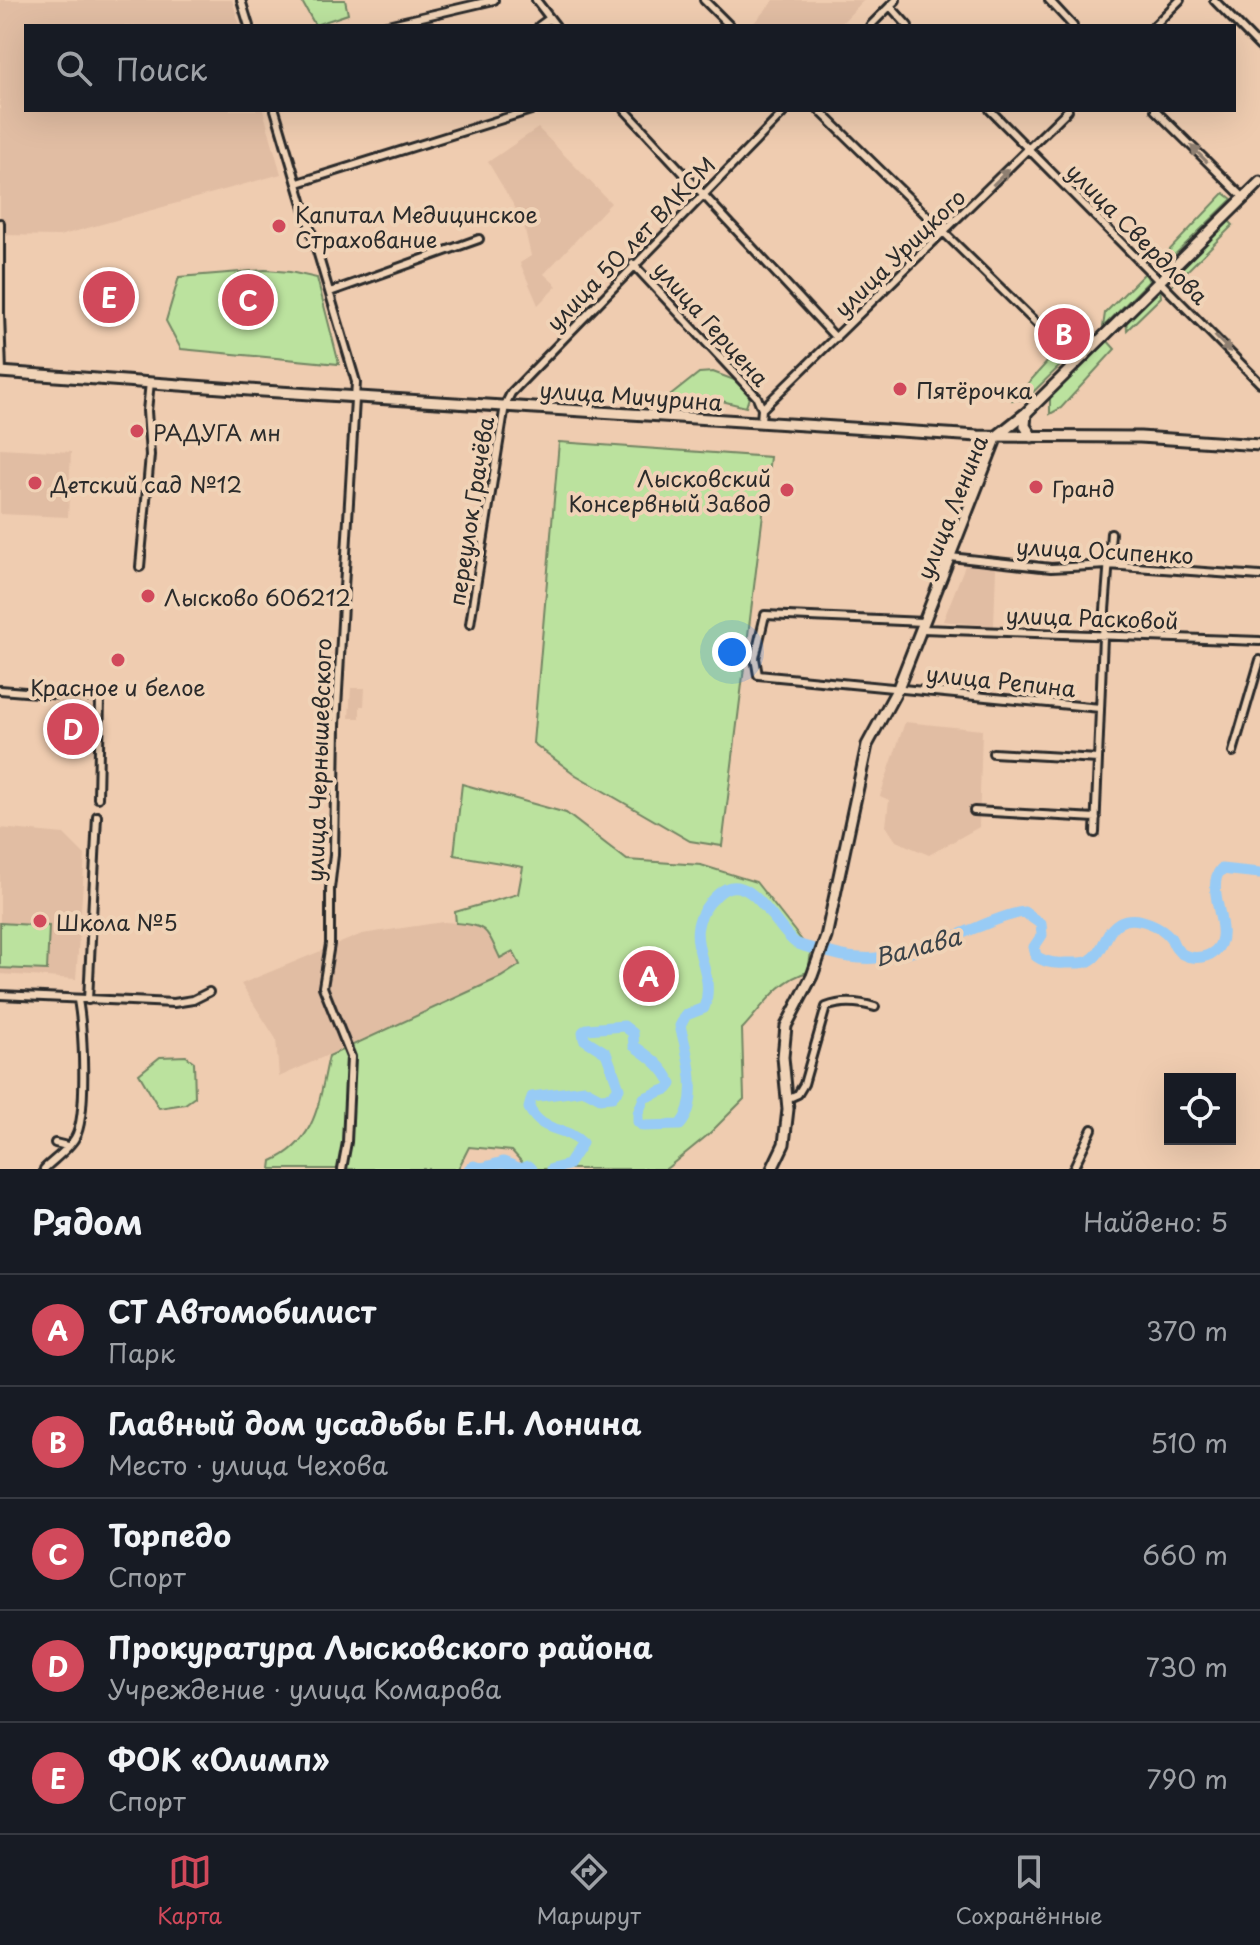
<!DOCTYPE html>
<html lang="ru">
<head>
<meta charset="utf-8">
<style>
  :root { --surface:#171b24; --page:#242831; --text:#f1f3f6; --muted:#9ea1a6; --line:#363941; --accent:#d1495b }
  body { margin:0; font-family:"Playpen Sans",sans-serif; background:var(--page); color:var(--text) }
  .controls { position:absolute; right:24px; bottom:24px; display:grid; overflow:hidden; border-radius:0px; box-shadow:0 8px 32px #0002 }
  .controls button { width:72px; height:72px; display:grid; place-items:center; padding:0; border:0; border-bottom:2px solid var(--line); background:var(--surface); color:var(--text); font:40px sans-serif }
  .you { position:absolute; left:732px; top:652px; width:28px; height:28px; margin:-20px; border:6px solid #fff; border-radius:50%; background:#1a73e8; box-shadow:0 0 0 12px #1a73e833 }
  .badge { display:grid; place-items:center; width:52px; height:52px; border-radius:50%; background:var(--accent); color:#fff; font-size:26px; font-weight:700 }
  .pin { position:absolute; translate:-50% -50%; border:4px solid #fff; box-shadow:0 2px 8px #0006 }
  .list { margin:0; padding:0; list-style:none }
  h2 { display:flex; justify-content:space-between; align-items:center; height:104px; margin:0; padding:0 32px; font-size:34px }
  h2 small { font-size:26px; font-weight:400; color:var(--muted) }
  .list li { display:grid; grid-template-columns:52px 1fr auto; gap:24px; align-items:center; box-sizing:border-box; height:112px; padding:0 32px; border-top:2px solid var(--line) }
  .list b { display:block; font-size:30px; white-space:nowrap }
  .list p { margin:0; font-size:26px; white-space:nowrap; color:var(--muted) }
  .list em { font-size:26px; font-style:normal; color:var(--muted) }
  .icon { flex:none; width:44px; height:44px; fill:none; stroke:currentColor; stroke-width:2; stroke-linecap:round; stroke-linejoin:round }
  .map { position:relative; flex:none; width:1260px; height:1169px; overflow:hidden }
  .search { position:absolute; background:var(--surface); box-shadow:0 8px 32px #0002; left:24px; right:24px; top:24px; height:88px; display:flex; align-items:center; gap:20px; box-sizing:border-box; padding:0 28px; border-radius:0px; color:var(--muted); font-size:30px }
  .sheet { height:664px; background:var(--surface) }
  nav { display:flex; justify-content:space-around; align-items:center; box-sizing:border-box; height:112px; border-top:2px solid var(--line); background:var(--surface); font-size:22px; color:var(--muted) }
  nav a { display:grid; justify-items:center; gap:4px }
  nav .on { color:var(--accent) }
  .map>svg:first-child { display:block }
</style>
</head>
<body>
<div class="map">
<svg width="1260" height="1169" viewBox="0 0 1260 1169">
  <rect width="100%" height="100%" fill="#efccb0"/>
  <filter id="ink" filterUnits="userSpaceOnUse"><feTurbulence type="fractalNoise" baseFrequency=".0125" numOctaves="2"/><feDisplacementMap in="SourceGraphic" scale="16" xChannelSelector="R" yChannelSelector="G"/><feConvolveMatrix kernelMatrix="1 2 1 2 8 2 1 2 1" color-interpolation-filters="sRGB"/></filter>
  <g filter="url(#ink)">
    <path fill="#e1bda3" d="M0,0H232L240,26H26V110H263L281,174L59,236L0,235Z
      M774,0H864L839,26H751Z
      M538,128L611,203L544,274L557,286L538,305L520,263L531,256L523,221L488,162Z
      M0,448L71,452L68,517L0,514Z
      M966,563L996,567L994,626L943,621Z
      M351,688H365L364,706H360V718H349Z
      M905,722L982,730L979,827L929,855L896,841L886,826L889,800L880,796Z
      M0,828L64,834L85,855L76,979L0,974Z
      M443,922L477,924L488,933L499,958L514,951L520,965L501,977L279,1077L276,1039L241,984L362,934Z"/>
    <path fill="#bbe29e" stroke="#738664" stroke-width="2" d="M301,0H345L348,14L315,25Z
      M1224,193L1232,199L1160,269L1159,261Z
      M1227,219L1233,225L1174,284L1175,268Z
      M265,270L290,272L317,278L339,364L181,349L166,321L179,277Z
      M1145,273L1149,281L1103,327L1105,313Z
      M1160,286L1161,297L1127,330L1126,319Z
      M1049,339L1065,361L1026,399L1013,400L1050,359L1038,346Z
      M1106,339L1115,349L1061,408L1050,414V395Z
      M713,372L737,381L750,394L746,407L722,401L691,408L656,407L699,373Z
      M559,442L770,457L722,846L690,841L576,775L533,743Z
      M462,784L566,813L627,860L701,865L756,882L811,952L808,972C779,979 761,1009 742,1029L744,1099L709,1134L666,1169H528L512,1151L469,1147L458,1169H271L272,1161C318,1141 319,1099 329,1056L501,977L520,965L513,951L500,958C487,931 488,925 456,923L455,912L518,894L523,867L454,855Z
      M0,923L49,926L47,970L0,968Z
      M186,1056L194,1062L195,1097L185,1104L159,1108L139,1074L160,1057Z"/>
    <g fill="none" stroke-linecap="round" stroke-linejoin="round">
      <path stroke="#98cbf5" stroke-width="11" d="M469,1169L474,1166L482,1168L503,1162L521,1169
        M521,1169L529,1166L532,1169
        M552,1169L568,1165L582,1143C563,1124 544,1135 529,1108L532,1097L585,1090L600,1098L612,1097L619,1088L606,1053L584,1039L583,1032L587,1029L624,1026L633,1033L634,1046C650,1057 664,1067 671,1084L667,1089L644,1098L638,1113V1122L643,1126L680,1125C701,1100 688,1055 680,1026L686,1015L704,1008C720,965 672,937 717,895C749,864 776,930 796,943C805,948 821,950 831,953C886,969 927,947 978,927C993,921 1008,914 1024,912L1041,924L1042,935L1034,947L1036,956C1044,962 1054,964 1065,963C1072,963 1083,964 1089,961C1106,953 1104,925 1126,920C1140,917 1161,926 1170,937C1172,939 1174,946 1176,948C1184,960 1204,960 1215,951C1236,933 1203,890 1221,869L1260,873"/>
      <defs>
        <path id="street" d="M241,0L249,26
          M536,0L556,26
          M704,0L730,26
          M1049,0L1073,26
          M1214,0L1260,47
          M890,6L908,26
          M383,26L494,0
          M539,26L550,18
          M870,26L896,0
          M1154,26L1180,0
          M275,110L356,382L336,725L334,855L330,889V944L323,987L351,1057L347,1142L342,1169
          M625,110L836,338
          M819,110L1077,363
          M990,110L1260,383
          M1155,110L1244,198
          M298,183L531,110
          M0,223V314
          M633,264L757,397L762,409
          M330,292L479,239
          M0,314L2,372
          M761,421L762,409L1068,110
          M950,557L1051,568L1108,565L1260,576
          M140,567L150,455L147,411L150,382
          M924,622L765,615L755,658L758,675L1100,708
          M470,624L505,405L511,393L786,110
          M922,629L1260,641
          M0,690L100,698L98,798
          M1233,752L1260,660
          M993,753L1098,759
          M974,811L1096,818
          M1095,833L1103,636L1111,533
          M0,995L174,1003L193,1000L209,992
          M88,1000L97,816
          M789,1098L798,1094L804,1084L826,1007C841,1001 859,1002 875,1007
          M55,1143L67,1146
          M44,1169C53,1160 69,1149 75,1138C88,1116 83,1027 78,1000
          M1073,1169L1092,1129"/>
        <path id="secondary" d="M0,372L263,391L978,436L1140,437L1260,445
          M1026,413L1025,426L1032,437
          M772,1169L784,1144L788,1109L783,1057L786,1026L812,976L826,937L867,745L898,688L997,436L1026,413L1260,182"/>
      </defs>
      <use href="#street" stroke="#2b2b2b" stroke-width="12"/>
      <use href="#secondary" stroke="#2b2b2b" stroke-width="15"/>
      <use href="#street" stroke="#f0d3b7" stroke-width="6"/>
      <use href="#secondary" stroke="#f0d3b7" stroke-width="9"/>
    </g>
    <defs><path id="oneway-solid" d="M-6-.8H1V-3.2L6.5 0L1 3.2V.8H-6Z" transform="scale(2)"/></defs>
    <g fill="#8e7f71">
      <use href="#oneway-solid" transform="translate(1199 154) rotate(-135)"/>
      <use href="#oneway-solid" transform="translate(1001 177) rotate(-45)"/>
      <use href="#oneway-solid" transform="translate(1223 344) rotate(46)"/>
    </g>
  </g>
  <g fill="#d1495b" stroke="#f0d3b7" stroke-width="3">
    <circle cx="279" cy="226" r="8"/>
    <circle cx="900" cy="389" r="8"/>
    <circle cx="137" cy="431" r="8"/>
    <circle cx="35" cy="483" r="8"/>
    <circle cx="1036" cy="487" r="8"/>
    <circle cx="787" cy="490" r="8"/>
    <circle cx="148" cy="596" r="8"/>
    <circle cx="118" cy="660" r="8"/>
    <circle cx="40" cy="921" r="8"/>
  </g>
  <g text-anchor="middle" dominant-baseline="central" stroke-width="8" stroke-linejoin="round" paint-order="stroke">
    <g font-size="22" fill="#2b2b2b" stroke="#f0d3b7" text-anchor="start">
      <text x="295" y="213">Капитал Медицинское<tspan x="295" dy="25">Страхование</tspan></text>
      <text x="916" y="389">Пятёрочка</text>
      <text x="153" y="431">РАДУГА мн</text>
      <text x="771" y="477" text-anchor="end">Лысковский<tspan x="771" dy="25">Консервный Завод</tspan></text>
      <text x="51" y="483">Детский сад №12</text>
      <text x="1052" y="487">Гранд</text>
      <text x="164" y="596">Лысково 606212</text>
      <text x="118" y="686" text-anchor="middle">Красное и белое</text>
      <text x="56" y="921">Школа №5</text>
    </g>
    <g font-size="22" fill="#2b2b2b" stroke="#f0d3b7">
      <text transform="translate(1138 233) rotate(45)">улица Свердлова</text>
      <text transform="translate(630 243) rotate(-46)">улица 50 лет ВЛКСМ</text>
      <text transform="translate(899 252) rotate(-44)">улица Урицкого</text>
      <text transform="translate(712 323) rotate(48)">улица Герцена</text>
      <text transform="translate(631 395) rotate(4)">улица Мичурина</text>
      <text transform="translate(951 507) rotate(-68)">улица Ленина</text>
      <text transform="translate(470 511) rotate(-81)">переулок Грачёва</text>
      <text transform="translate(1105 550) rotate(3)">улица Осипенко</text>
      <text transform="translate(1092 617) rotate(2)">улица Расковой</text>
      <text transform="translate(1001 680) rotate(6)">улица Репина</text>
      <text transform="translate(318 760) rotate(-88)">улица Чернышевского</text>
    </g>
    <g font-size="24" font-style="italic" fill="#3b4349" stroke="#f0d3b7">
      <text transform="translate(917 946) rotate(-15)">Валава</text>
    </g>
  </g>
</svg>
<div class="controls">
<button><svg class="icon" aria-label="locate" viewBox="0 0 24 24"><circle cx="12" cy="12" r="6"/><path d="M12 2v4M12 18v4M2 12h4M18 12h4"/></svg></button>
</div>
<div class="you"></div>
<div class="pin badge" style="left:649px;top:976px">A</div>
<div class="pin badge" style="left:1064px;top:334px">B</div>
<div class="pin badge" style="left:248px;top:300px">C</div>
<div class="pin badge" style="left:73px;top:729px">D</div>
<div class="pin badge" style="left:109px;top:297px">E</div>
<div class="search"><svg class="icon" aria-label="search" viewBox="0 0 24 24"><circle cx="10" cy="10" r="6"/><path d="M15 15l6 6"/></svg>Поиск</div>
</div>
<section class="sheet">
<h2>Рядом<small>Найдено: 5</small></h2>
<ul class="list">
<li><span class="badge">A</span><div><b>СТ Автомобилист</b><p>Парк</p></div><em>370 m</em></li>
<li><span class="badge">B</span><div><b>Главный дом усадьбы Е.Н. Лонина</b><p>Место · улица Чехова</p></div><em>510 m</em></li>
<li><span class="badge">C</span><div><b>Торпедо</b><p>Спорт</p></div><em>660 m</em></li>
<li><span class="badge">D</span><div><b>Прокуратура Лысковского района</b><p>Учреждение · улица Комарова</p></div><em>730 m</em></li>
<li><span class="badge">E</span><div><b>ФОК «Олимп»</b><p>Спорт</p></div><em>790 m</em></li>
</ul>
</section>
<nav>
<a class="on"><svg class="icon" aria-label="map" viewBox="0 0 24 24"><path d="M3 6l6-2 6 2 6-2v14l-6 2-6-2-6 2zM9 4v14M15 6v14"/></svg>Карта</a>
<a><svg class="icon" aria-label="directions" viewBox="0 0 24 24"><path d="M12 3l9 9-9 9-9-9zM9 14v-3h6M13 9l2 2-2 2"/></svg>Маршрут</a>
<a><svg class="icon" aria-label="saved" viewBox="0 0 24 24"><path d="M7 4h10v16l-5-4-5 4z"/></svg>Сохранённые</a>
</nav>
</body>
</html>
